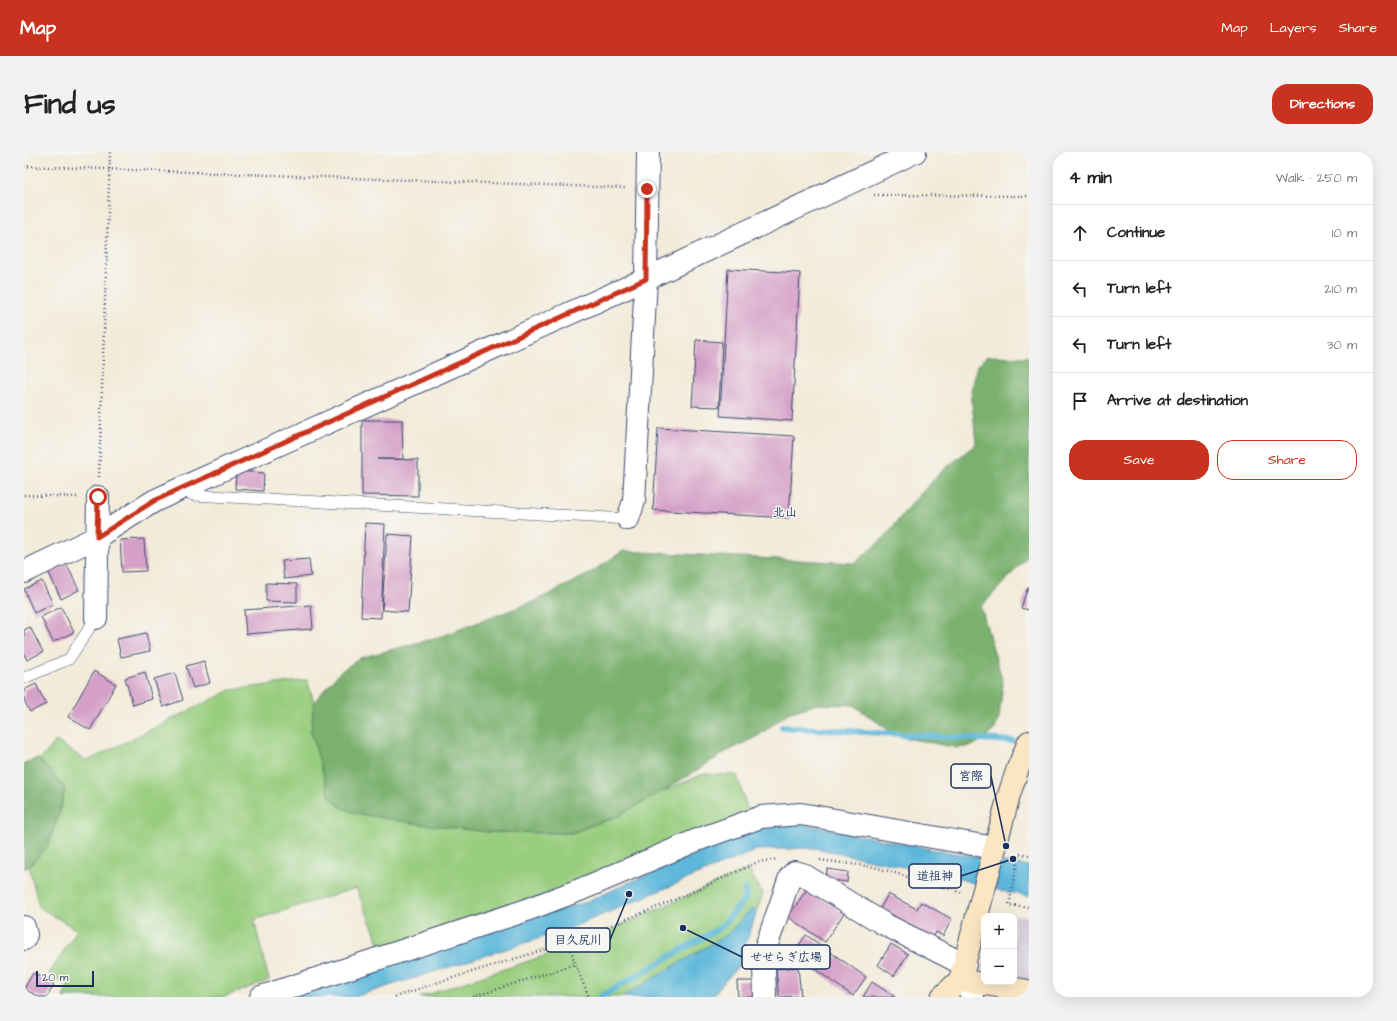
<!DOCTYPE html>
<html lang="en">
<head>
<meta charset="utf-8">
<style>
  :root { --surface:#fff; --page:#f2f2f2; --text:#222; --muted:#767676; --line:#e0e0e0; --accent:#c8321e }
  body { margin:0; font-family:"Architects Daughter","Klee One",sans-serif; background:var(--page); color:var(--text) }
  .controls { position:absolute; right:12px; bottom:12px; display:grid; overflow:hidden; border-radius:8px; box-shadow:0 4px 16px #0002 }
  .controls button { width:36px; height:36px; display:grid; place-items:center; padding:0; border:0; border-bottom:1px solid var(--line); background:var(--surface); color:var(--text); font:20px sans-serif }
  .scale { position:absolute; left:12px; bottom:10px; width:58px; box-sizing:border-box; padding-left:4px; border:2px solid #1b2f5e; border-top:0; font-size:11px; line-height:14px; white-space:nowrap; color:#1b2f5e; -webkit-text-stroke:3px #f6f6f2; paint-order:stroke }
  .stop { position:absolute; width:12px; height:12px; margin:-9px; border:3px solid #c8321e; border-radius:50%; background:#fff }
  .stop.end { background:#c8321e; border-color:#fff; box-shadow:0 1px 4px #0008 }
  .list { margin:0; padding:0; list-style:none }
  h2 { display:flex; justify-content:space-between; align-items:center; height:52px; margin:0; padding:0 16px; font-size:17px }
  h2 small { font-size:13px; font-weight:400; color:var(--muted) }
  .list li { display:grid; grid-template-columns:26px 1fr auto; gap:12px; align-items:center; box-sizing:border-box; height:56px; padding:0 16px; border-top:1px solid var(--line) }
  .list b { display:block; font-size:15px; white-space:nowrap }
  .list em { font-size:13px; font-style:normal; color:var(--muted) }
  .actions { display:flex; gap:8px; padding:12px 16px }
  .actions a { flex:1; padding:9px 0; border:1px solid var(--accent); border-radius:16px; text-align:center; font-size:14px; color:var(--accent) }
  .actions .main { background:var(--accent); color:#fff }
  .icon { flex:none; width:22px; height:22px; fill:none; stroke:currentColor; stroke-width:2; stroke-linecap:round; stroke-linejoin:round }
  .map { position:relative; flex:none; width:1005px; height:845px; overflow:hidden; border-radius:16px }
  header { display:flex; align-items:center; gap:24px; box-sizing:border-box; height:56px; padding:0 20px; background:var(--accent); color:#fff }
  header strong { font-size:19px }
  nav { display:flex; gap:22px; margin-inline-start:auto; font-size:14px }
  .intro { display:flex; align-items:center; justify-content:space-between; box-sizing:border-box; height:96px; padding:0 24px }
  h1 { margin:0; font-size:28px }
  .button { padding:10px 18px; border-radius:16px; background:var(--accent); color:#fff; font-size:14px; font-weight:700 }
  main { display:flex; gap:24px; padding:0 24px }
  aside { flex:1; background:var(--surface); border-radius:16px; box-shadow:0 4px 16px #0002 }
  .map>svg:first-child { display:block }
</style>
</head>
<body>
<header>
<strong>Map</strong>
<nav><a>Map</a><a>Layers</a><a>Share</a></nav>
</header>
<div class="intro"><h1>Find us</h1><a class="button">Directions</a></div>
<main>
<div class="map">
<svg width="1005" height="845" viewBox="0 0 1005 845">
  <rect width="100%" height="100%" fill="#f6f6f2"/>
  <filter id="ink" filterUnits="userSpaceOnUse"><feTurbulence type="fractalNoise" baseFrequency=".025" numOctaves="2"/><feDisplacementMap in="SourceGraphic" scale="8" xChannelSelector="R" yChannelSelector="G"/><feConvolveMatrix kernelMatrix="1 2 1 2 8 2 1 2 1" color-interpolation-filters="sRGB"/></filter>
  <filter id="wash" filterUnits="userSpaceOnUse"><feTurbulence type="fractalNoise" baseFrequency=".012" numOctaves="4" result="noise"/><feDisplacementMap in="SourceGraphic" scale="16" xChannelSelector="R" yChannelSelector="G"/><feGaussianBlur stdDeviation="0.9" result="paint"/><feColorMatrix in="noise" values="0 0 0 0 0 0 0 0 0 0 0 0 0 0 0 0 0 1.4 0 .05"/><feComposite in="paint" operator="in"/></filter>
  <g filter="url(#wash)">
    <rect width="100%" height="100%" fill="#f3ebd9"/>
    <path fill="#cbbfd5" d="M975,763L1005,764V830L990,828V764Z"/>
    <path fill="#99ce7f" stroke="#5a7e6e" d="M283,528L290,550L287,580L389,671L464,680L547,681L594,664L638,640L679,622L713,623L725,662L556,731L358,798L332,736L230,768L245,828L200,845H39L45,833L25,822L53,778L15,755L5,715L24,693L36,659L41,638L29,621L16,608L32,589L63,609L207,538Z
      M724,717L739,741L714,814L687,845H396L553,793Z"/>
    <path fill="#7ab16e" stroke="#4a7066" d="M964,204L1005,205V403L957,455L979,531L975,566L971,577L960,587L948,594L934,596L873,584L829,553L793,552L764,561L734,584L702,600L638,640L594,664L547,681L464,680L388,671L330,661L315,654L305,643L287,580L290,550L316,520L336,506L415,485L511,449L563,423L599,399L831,411L861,385L886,353L918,319L952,292L947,239L954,213Z
      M14,606L29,621L41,638L36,659L24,693L5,715L0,716V611Z"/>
    <path fill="#5cb7da" stroke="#3c739c" d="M773,671L906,697L1005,714V744L978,739L932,726L791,696L733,698L542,778L330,845H265L498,769L563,750L606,730L738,674Z
      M727,757L733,759L714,814L687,845H598L704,782Z"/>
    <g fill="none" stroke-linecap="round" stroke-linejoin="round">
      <path stroke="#5cb7da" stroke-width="6" d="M758,575L989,589
        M576,845L697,775L722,746L721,737"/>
    </g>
    <g id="blocks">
      <path fill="#d5a0c7" d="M704,117L776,121L768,269L696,264Z
        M672,188L698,190L695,255L668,254Z
        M338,268H378L379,307H353L394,308V344L338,343Z
        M634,276L770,284L765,366L629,358Z
        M212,319L240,321L239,339L211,337Z
        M341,371L361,372L357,466L337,465Z
        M363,382L389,384L384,460L358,458Z
        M120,387L122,419L98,420L96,388Z
        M285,407L287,424L260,427L258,409Z
        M42,411L55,438L37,447L24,419Z
        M18,429L29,452L10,461L0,437Z
        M242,431L273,432V450L242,449Z
        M1004,435H1005V458L997,456Z
        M287,453L289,477L222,482L220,458Z
        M37,455L50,480L29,490L17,465Z
        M6,475L19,500L3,508L0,502V478Z
        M122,481L126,499L97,505L93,487Z
        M180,509L186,531L169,536L162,514Z
        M70,519L92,532L66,578L44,565Z
        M121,520L128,547L109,553L101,526Z
        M151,521L159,548L139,555L130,527Z
        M12,532L22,552L6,560L0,548V538Z
        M803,717L824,720L823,730L802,727Z
        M783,737L820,761L801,790L764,765Z
        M864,742L893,757L897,750L928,767L919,784L912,780L907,790L868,771L871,764L856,757Z
        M782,783L842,825L829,844L769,802Z
        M867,792L884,802L870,824L854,813Z
        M774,815L777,844L755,845L752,817Z
        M9,821L30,833L23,845H15L0,837Z
        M713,829H733L734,845H714Z
        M848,830L871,845H839Z"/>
    </g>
  </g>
  <g filter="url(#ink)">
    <use href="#blocks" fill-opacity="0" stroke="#3b4b70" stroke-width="1"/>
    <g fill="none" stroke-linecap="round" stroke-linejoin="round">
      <defs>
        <path id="lane" d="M158,336L169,343L604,367
          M0,526L45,507L72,466"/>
        <path id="street" d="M604,367L610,349L622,127L624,0
          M0,420L73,385L130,349L158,336L622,127L891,0
          M72,466L74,345
          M0,775L2,783L0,787
          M947,843L949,845
          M237,845L497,760L558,737L673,688L737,665L777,662L971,696
          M741,845L740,815L743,792L766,725L771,720L778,722L860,772L941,813"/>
        <path id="secondary" d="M936,828L1005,839
          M918,845L936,828L985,643L994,616L1005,590"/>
      </defs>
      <use href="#lane" stroke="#3b4b70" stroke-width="12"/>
      <use href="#street" stroke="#3b4b70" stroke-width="24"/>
      <use href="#secondary" stroke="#3b4b70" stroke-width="24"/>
      <path stroke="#3b4b70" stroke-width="2.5" stroke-dasharray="1 3" stroke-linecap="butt" d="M0,14L603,36
        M850,43L1005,44
        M75,325L86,0
        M0,343L54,345
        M1005,703L995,702L985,753L1005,755
        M796,708L850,715L939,741
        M545,790L551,812L565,845
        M371,845L412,831L545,790L641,752L734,710L754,707
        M449,845L551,812"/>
      <use href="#lane" stroke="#fff" stroke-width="11"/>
      <use href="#street" stroke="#fff" stroke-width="22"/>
      <use href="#secondary" stroke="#fbe6c4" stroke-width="22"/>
    </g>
  </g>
  <g fill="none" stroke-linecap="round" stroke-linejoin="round" filter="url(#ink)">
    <path stroke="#c8321e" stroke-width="5" d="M74,345L73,385L130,349L158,336L622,127L623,37"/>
  </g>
  <g text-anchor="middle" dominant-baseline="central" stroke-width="3" stroke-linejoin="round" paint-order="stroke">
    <g font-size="12" font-weight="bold" fill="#1b2f5e" stroke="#f6f6f2">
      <text x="761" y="360">北山</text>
    </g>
  </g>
  <path fill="none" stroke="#1b2f5e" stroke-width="1.5" d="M982 694L967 624M989 707L937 724M605 742L586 788M659 776L718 805"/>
  <g fill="#1b2f5e" stroke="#f6f6f2" stroke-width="1.5">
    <circle cx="982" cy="694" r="4"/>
    <circle cx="989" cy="707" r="4"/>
    <circle cx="605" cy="742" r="4"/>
    <circle cx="659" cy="776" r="4"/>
  </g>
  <g fill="#f6f6f2" stroke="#1b2f5e" stroke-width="1.5">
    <rect x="927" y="612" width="40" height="24" rx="4"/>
    <rect x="885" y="712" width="52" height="24" rx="4"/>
    <rect x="522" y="776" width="64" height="24" rx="4"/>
    <rect x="718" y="793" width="88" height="24" rx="4"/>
  </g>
  <g font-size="12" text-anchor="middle" font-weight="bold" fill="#1b2f5e">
    <text x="947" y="628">宮際</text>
    <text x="911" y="728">道祖神</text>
    <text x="554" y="792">目久尻川</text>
    <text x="762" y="809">せせらぎ広場</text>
  </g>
</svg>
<div class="controls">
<button>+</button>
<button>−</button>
</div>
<div class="scale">20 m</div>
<div class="stop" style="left:74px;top:345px"></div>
<div class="stop end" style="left:623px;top:37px"></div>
</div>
<aside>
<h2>4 min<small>Walk · 250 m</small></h2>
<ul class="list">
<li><svg class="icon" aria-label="ahead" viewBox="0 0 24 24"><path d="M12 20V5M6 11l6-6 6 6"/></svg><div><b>Continue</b></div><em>10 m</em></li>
<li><svg class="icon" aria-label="left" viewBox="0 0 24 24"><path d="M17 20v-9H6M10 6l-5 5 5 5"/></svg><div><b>Turn left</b></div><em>210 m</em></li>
<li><svg class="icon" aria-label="left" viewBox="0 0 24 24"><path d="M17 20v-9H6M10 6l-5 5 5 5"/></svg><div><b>Turn left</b></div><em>30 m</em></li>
<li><svg class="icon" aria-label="arrive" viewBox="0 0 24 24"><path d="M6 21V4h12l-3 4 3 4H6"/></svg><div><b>Arrive at destination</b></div></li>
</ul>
<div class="actions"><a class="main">Save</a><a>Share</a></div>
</aside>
</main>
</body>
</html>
